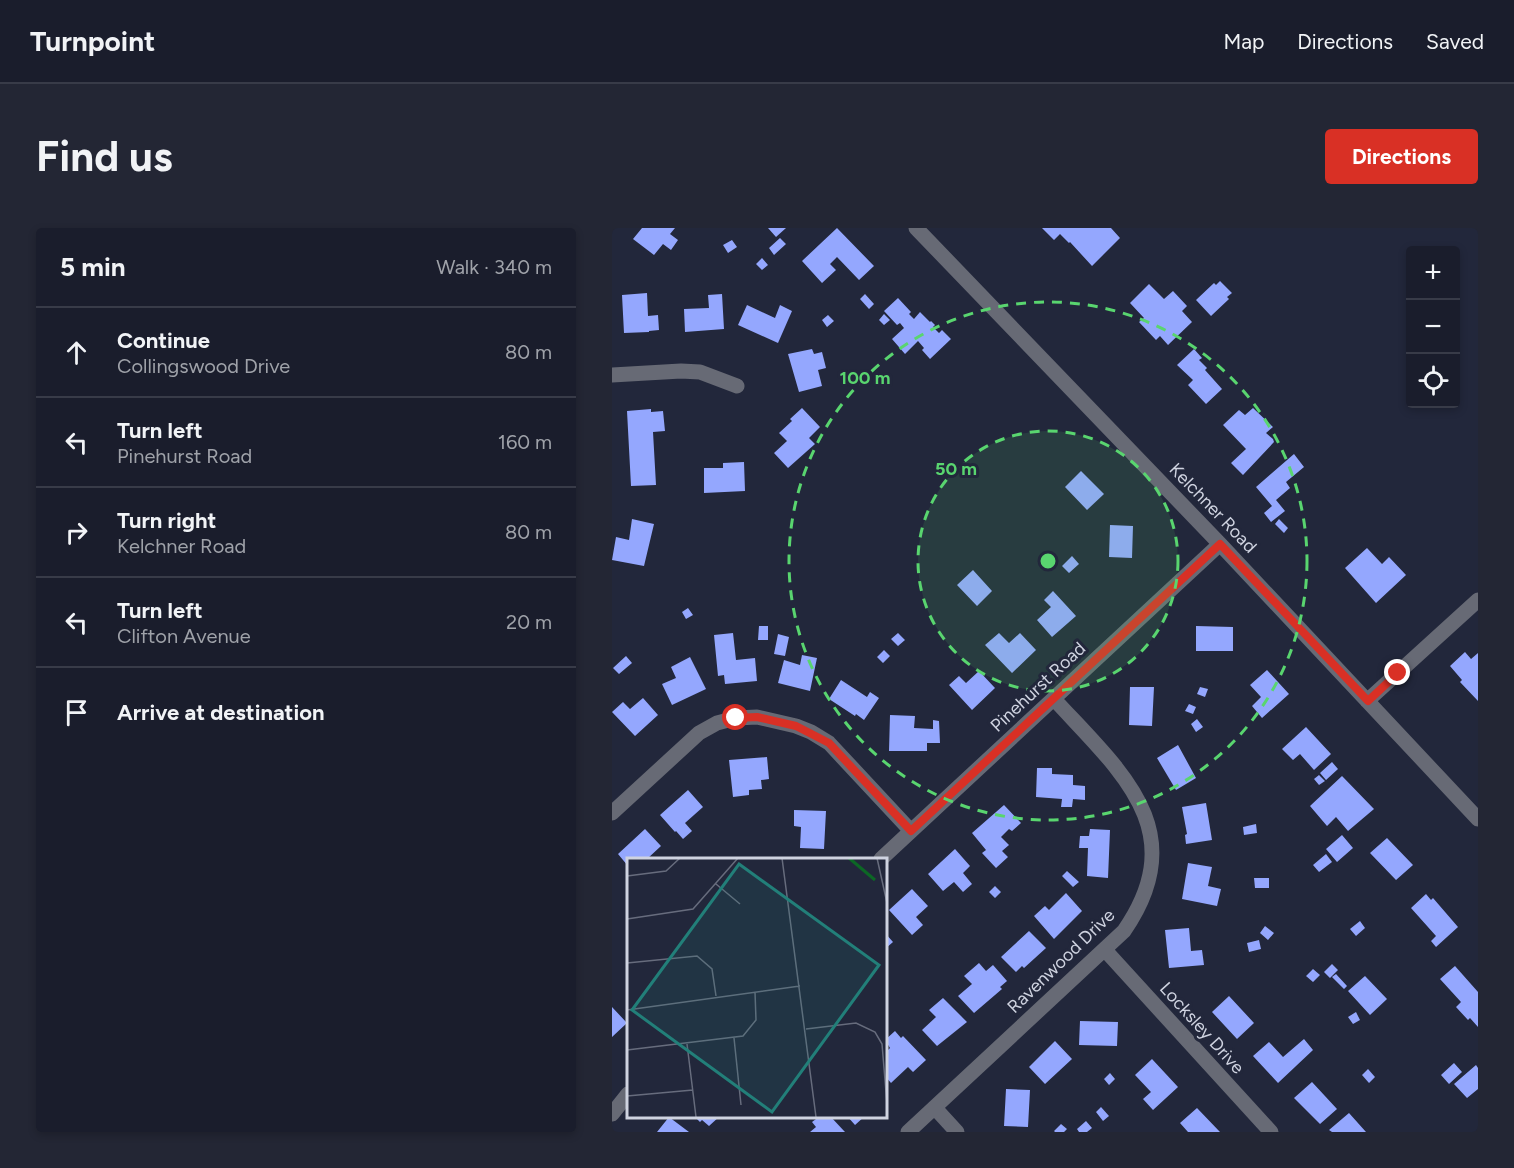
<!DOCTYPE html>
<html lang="en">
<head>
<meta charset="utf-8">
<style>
  :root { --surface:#1a1d2c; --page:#232634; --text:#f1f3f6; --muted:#9fa2a9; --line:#383b48; --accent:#d93025 }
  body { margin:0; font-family:Figtree,sans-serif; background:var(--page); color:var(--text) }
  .controls { position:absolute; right:18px; top:18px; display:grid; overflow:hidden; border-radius:6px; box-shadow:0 3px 9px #0003 }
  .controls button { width:54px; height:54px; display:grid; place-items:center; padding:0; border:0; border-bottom:2px solid var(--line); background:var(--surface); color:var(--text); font:30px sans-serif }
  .stop { position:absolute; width:18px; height:18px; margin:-14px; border:4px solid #d93025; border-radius:50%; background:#fff }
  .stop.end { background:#d93025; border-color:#fff; box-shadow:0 2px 6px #0008 }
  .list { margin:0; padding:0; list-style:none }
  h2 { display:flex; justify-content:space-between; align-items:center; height:78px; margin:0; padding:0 24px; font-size:26px }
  h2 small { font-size:20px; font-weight:400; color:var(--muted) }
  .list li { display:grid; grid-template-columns:39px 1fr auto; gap:18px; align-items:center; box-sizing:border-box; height:90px; padding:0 24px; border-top:2px solid var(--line) }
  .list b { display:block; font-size:22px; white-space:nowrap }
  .list p { margin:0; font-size:20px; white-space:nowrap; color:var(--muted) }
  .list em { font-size:20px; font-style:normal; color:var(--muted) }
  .icon { flex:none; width:33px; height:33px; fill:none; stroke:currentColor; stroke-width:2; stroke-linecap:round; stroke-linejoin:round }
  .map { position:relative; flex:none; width:866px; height:904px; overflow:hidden; border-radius:6px }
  header { display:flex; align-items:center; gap:36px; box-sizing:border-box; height:84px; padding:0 30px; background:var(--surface); border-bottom:2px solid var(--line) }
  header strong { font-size:28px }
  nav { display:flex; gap:33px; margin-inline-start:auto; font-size:21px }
  .intro { display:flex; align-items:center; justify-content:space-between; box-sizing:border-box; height:144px; padding:0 36px }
  h1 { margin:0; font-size:42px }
  .button { padding:15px 27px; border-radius:6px; background:var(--accent); color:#fff; font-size:21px; font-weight:700 }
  main { display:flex; gap:36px; padding:0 36px }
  aside { flex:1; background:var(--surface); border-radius:6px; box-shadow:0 3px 9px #0003 }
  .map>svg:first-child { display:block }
</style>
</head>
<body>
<header>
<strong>Turnpoint</strong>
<nav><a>Map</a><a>Directions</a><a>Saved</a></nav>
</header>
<div class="intro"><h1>Find us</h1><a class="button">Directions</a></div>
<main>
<aside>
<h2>5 min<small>Walk · 340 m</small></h2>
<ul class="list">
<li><svg class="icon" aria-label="ahead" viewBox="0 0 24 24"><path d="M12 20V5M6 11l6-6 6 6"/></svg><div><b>Continue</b><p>Collingswood Drive</p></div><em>80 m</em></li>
<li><svg class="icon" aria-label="left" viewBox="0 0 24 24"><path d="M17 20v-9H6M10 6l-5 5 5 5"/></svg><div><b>Turn left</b><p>Pinehurst Road</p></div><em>160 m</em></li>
<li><svg class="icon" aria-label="right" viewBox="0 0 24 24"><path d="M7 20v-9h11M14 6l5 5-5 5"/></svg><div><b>Turn right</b><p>Kelchner Road</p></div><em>80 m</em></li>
<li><svg class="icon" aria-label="left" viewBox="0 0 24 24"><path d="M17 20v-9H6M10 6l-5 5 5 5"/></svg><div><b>Turn left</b><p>Clifton Avenue</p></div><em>20 m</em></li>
<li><svg class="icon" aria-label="arrive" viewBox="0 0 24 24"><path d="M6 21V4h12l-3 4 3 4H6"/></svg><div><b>Arrive at destination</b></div></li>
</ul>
</aside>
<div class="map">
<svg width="866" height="904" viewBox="0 0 866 904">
  <rect width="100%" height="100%" fill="#22273b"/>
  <path fill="#94a7fe" d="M30,0H63L58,6L66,12L59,22L51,16L42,27L21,11Z
    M156,0H174L164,9Z
    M225,0L262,38L247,52L225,29L218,36L224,42L210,55L190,33Z
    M430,0H499L508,10L480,38L458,14L457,15L448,6L442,12Z
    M168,10L174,16L162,27L157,20Z
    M120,12L125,19L116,25L111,17Z
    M150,30L156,37L150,42L144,36Z
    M608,53L620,65L615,69L617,71L599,88L584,72L602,55L604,57Z
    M537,56L552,71L561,63L575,78L570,83L580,94L556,117L548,108L544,112L527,94L532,90L518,75Z
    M35,65L36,88L46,87L47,102L37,103V104L12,105L10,67Z
    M110,66L112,101L73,104L72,81L97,80L96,67Z
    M253,66L262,76L257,81L248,71Z
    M286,70L299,84L297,86L302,91L308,84L318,94L319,93L323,97L321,99L327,105L330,102L339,111L318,131L310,122L312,120L306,113L293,126L280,111L292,100L288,95L285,97L272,83Z
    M135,77L163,90L168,77L180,83L166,115L126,97Z
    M272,86L278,92L272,97L267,92Z
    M216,87L222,93L215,99L210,92Z
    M200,121L202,126L210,124L214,140L206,142L210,158L187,164L176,126Z
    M582,121L590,130L587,132L595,140L593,142L610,161L594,176L576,157L581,152L565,137Z
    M190,180L208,199L197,210L203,216L176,240L162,225L175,213L167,205L180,193L178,191Z
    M641,180L661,199L654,205L661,211L662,214L631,247L619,235L634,221L611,197L627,182L633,187Z
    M39,181V184L51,183L53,203L41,204L44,257L19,258L15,183Z
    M682,226L692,239L674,254L678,260L664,272L673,283L659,294L652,285L660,278L644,259Z
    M132,234L133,263L92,265V240H111V235Z
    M469,243L492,266L475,282L453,259Z
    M20,291L42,296L32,338L0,332L4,309L17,312Z
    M667,291L676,300L672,305L663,296Z
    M498,297L521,298L520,330L497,329Z
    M755,320L770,336L777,329L794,347L764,375L733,340Z
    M433,324L439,332L434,336L427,329Z
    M460,328L467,336L457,345L450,338Z
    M361,342L380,363L365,378L345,357Z
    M441,363L464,388L440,409L425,392L439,379L432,372Z
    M76,380L81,387L74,391L70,384Z
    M147,398H156V412H146Z
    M584,398L621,399V423H584Z
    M121,405L124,432L143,430L145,453L113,456L112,447L106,448L102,407Z
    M286,405L293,412L286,418L279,411Z
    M387,405L397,415L408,405L424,422L400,445L373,417Z
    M166,406L177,409L173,428L162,426Z
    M272,422L278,428L271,435L265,429Z
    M853,424L859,431L866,425V473L848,454L850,452L838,438Z
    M190,427L205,430L198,463L166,455L172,432L188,437Z
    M14,428L20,435L7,446L1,440Z
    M78,429L94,461L60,477L50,456L64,450L59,439Z
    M655,442L677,466L650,490L640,478L649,469L638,457Z
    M367,443L383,460L360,482L337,457L347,448L354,455Z
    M229,452L255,469L258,464L267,470L252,492L244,486L243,488L217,471Z
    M518,459H542L540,498L517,497Z
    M588,459L596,461L593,469L585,466Z
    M31,470L46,487L23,508L0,484L11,474L18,481Z
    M577,476L584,479L581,486L573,483Z
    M278,487L303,488L302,500L321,501V492L327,493L328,515H315V523H277Z
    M585,491L591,499L584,504L579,496Z
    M694,499L719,526L702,542L688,526L681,532L670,521Z
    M566,517L584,550L564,562L545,530Z
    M155,529L157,551L149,552L150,561L137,562V567L121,569L117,532Z
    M720,534L726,541L714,552L708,545Z
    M425,540H440V546L461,547V557L473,558V572L461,571L460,579H449L450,571L424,569Z
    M707,547L713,553L707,557L702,551Z
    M730,548L762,581L736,603L724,589L715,598L698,578Z
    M76,562L91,579L73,595L80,603L71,611L64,603L63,604L48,587Z
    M594,575L600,612L574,616L573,607L575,606L570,579Z
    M392,577L409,595L400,603L397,601L389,609L397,617L390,623L396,629L384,640L370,625L374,622L360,605Z
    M182,582L214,583L212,621L188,620L189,599L182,598Z
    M644,596L645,605L632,607L631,599Z
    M33,601L49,618L35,631H16V638L6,626Z
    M478,601L498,602L496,650L475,648L476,620H467L468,608H477Z
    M730,607L741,620L725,634L714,621Z
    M775,610L801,637L784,652L758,625Z
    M343,621L358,638L351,645L360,656L351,664L342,654L331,663L316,646Z
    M714,626L720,634L707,644L701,637Z
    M576,635L600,639L596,658L609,661L605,678L570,671Z
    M455,643L467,654L461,659L450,648Z
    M642,650H657V660H643Z
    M383,658L389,664L383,670L377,664Z
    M300,661L316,678L304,689L311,697L300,707L277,682Z
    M454,665L470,683L442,711L422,688L433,678L437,682Z
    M814,666L819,672L821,670L846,699L824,719L819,713L824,708L799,680Z
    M748,693L753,700L744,708L738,701Z
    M653,698L662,705L656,712L648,705Z
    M577,700L579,723L590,722L592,737L557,740L553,702Z
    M417,703L434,720L412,740L410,738L404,744L389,729Z
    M273,705L281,714L273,721Z
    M647,712L649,721L637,724L635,715Z
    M367,735L374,743L381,737L395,753L388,759L390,761L362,785L346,768L360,756L352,748Z
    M720,736L726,742L718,750L712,744Z
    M843,738L866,764V799L858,790L856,792L844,779L849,774L828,751Z
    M701,741L708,747L701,754L694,748Z
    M724,746L735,758L732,761L720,749Z
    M753,748L775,771L758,787L736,763Z
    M617,768L642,795L625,811L600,784Z
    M331,770L355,794L325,818L310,802L324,789L317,782Z
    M0,779L15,795L0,809Z
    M744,784L748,792L741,796L736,789Z
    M468,793L506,794L505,818L467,817Z
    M283,803L289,810L291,808L314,832L301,844L296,839L279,855L273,848V825L278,820L273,812Z
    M692,811L701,822L666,855L641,828L657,814L671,829Z
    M443,813L460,831L433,856L417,839Z
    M540,831L566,859L541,882L531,871L539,864L523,847Z
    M842,835L850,844L837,856L829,847Z
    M864,837L866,840V861L855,870L842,856Z
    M756,841L763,849L757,855L750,847Z
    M498,845L503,851L497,857L492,851Z
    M700,854L725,881L708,896L682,870Z
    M394,861L418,862L416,899L392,898Z
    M489,879L497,888L491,893L484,884Z
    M585,880L608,904H576L568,895Z
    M737,885L754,904H720L717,902Z
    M82,888H108L97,898L90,892L88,894Z
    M208,888H218L233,904H198L204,899L200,894Z
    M235,888H253L243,897Z
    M57,889L77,904H45Z
    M474,893L480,900L475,904H467L465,901Z
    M449,896L455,901L452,904H443L442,903Z"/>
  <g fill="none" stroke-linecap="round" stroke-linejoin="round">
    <path stroke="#676a75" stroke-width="15" d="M304,0L608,316L866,591
      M0,147L69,143L88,144L125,158
      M755,473L866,372
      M0,585L87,505L105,495L124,490L145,489L184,498L199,504L217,515L299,603
      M269,631L608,316
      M493,722L659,904
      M323,880L345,904
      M0,886L16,866
      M296,904L512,703C582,602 507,542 442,471"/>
  </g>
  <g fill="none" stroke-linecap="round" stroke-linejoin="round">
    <path stroke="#d93025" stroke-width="8" d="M124,490L145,489L184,498L217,515L299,603L608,316L756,473L786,445"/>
  </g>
  <circle cx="436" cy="333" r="130" fill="#59d56f" fill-opacity=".12"/>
  <g fill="none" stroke="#59d56f" stroke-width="3" stroke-dasharray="10 8">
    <circle cx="436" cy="333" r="130"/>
    <circle cx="436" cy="333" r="259"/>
  </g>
  <g text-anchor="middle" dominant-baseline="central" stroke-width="6" stroke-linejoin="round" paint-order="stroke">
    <g font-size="18" fill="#cfd3e0" stroke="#22273b">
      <text transform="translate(601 280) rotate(46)">Kelchner Road</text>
      <text transform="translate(426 459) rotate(-43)">Pinehurst Road</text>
      <text transform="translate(449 733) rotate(-44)">Ravenwood Drive</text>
      <text transform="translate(590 800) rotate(48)">Locksley Drive</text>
    </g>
  </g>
  <g transform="translate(15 630)">
    <rect width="260" height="260" fill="#22273b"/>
    <path fill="none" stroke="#0c6725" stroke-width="3" d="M222,0L248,22"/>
    <path fill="none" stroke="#676c7d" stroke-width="1.5" d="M155,0L189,259M250,0L260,45M0,18L39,13L53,0M89,26L113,46M0,61L66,51L111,0M0,105L70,98L85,111L89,138M0,152L173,128M179,171L229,165L248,174L255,186L260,246M107,180L114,247M60,186L69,259M0,192L116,178L129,162L128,134M0,238L66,232"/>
    <path fill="#227f79" fill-opacity="0.15" stroke="#227f79" stroke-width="3" d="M112,6L252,107L145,254L5,152Z"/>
    <rect width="260" height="260" fill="none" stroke="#cfd3e0" stroke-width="3"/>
  </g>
  <circle cx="436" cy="333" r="9" fill="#59d56f" stroke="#22273b" stroke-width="3"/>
  <g font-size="18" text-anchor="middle" font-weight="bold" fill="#59d56f" stroke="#22273b" stroke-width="6" stroke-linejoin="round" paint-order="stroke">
    <text x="253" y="156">100 m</text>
    <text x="344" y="247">50 m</text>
  </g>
</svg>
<div class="controls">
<button>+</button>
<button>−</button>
<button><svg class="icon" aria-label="locate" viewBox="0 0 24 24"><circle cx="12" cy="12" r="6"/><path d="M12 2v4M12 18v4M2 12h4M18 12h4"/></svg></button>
</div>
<div class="stop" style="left:124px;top:490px"></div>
<div class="stop end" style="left:786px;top:445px"></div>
</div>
</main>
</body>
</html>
